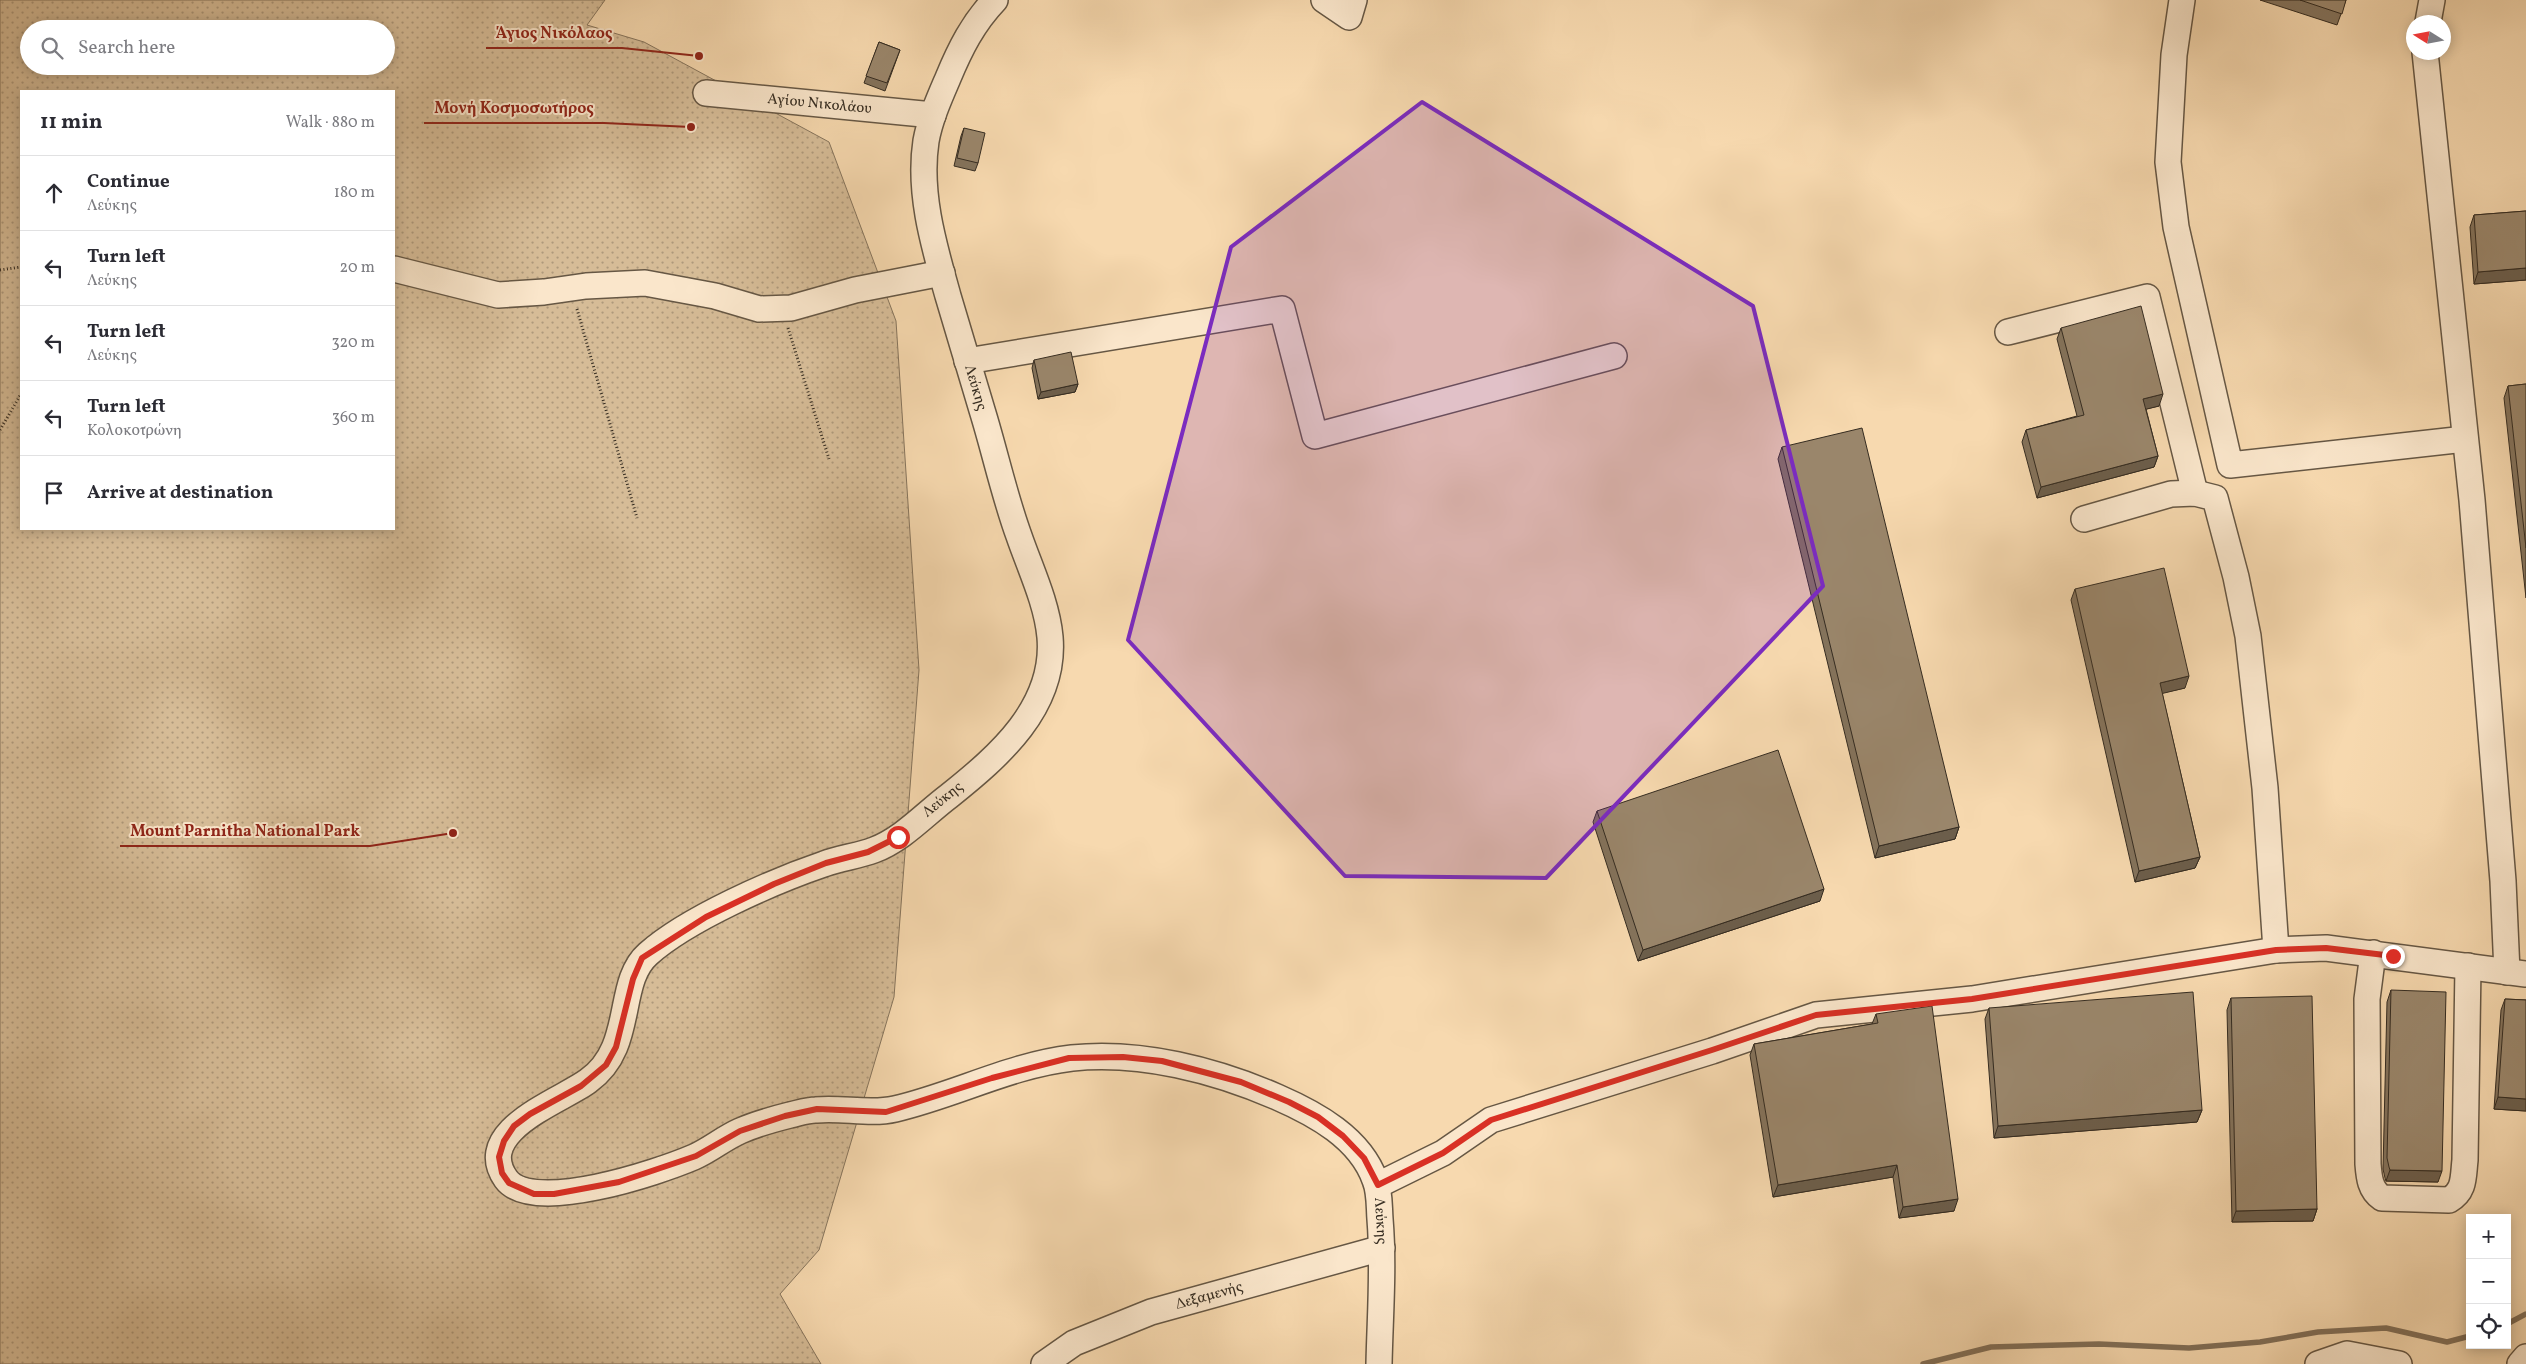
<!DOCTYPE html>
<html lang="en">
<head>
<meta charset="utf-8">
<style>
  :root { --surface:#fff; --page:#f7f7f7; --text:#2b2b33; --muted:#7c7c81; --line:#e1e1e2 }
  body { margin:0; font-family:Vollkorn,serif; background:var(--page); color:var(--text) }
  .controls { position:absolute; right:15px; bottom:15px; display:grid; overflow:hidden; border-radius:0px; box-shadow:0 2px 12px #0003 }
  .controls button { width:45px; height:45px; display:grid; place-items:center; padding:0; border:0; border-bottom:1px solid var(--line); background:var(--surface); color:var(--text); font:25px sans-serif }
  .compass { position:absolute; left:2406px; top:15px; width:45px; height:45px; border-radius:50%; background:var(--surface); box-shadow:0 2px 12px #0003; rotate:281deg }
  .stop { position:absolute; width:15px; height:15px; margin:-11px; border:4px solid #d93025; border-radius:50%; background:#fff }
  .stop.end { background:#d93025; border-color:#fff; box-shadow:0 1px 5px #0008 }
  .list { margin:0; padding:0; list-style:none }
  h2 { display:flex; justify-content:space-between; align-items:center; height:65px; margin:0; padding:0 20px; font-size:21px }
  h2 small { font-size:16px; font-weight:400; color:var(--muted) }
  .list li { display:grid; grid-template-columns:32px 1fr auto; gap:15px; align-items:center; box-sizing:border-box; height:75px; padding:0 20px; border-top:1px solid var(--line) }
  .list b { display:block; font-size:19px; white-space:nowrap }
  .list p { margin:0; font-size:16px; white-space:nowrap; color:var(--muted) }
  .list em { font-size:16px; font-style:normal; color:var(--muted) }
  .icon { flex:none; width:28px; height:28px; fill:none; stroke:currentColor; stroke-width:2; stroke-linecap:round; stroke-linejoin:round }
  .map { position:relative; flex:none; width:2526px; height:1364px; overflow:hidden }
  .search { position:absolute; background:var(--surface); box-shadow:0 2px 12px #0003; left:20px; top:20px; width:375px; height:55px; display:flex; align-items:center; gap:12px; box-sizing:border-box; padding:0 18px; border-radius:28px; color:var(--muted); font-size:19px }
  .panel { position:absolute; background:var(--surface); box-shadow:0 2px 12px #0003; left:20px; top:90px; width:375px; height:440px; border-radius:0px }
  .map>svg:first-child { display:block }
</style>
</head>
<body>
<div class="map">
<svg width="2526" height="1364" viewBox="0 0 2526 1364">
  <defs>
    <pattern id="green-dots" width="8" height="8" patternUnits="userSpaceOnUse" patternTransform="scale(1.25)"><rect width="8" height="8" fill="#d6bc97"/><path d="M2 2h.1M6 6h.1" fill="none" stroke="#ae997b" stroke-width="1.8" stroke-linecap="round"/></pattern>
  </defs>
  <rect width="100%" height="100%" fill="#f7d9af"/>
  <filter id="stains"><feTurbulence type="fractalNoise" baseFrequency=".004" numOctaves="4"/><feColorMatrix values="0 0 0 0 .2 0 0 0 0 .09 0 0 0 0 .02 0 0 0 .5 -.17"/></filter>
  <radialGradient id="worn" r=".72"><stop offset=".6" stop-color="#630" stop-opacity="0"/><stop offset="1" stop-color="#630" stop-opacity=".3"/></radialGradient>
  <path fill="url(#green-dots)" stroke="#86745c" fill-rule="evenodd" d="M0,0H605L587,25L644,42L829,142L896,321L919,670L894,997L819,1250L780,1294L821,1364H0ZM29,29H386V66H29ZM21,91H394V529H21Z"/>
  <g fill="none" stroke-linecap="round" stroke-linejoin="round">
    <path stroke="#827059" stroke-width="5.5" d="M2507,1324L2526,1314
      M1923,1364L1991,1347L2099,1344L2189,1348L2260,1342L2318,1332L2386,1328L2447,1342L2470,1336"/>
    <defs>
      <g id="minor">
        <path id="s1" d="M995,0C973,23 960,49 948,78C939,99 930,119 926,141C918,193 934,246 948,296C959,334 971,372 982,410C995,452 1004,495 1019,536C1030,568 1047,603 1050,637C1056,707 999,756 949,796C925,814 903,839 874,850C858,856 840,858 824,864C774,881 687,919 648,954C615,983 636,1047 588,1081C561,1101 472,1131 506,1179C532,1215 659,1172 694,1157C710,1150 724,1138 740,1131C756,1124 774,1119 790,1115C799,1113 807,1110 816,1110C842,1107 869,1115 895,1109C955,1095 1011,1065 1072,1058C1141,1051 1215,1070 1277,1097C1316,1114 1360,1138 1375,1180C1380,1192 1379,1206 1380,1219C1384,1267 1380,1316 1379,1364"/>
        <path d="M1324,0L1349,17L1354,0"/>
        <path d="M2182,0L2174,55L2168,162L2176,227L2230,465L2465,439"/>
        <path d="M2428,22L2432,0"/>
        <path d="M2425,52L2472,500L2503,881L2507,972"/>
        <path id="s2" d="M706,93L933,115"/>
        <path d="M394,269L498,295L544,292L586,286L645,283L715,296L759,309L791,308L855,290L942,273"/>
        <path d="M2008,332L2147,297L2195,493"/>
        <path d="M967,361L1282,309L1315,436L1614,356"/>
        <path d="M2084,519L2171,494L2195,493L2215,498L2236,577L2248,636L2265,788L2276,950"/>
        <path d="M2373,953L2367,999L2368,1164C2369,1177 2370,1190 2382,1198L2449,1200C2465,1191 2463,1177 2465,1160L2468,966"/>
        <path d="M1378,1185L1443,1153L1491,1120L1712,1051L1816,1015L1972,999L2276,950L2326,948L2526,974"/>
        <path id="s3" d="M1044,1364L1074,1343L1151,1312L1382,1248"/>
        <path d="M2318,1364L2347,1354L2399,1364"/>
        <path d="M2520,1364L2526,1357"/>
      </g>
    </defs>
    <use href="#minor" stroke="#665744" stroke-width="28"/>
    <path stroke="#352c21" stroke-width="3" stroke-dasharray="1 2.5" stroke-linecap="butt" d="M0,270L21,267
      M577,309L637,518
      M788,328L829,459
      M0,430L21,394"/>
    <use href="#minor" stroke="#fae6cb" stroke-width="25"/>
  </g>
  <path fill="#84735c" stroke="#352c21" d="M2260,0H2346L2337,25Z
    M879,42L900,50L885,91L864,83Z
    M964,128L978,163L975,171L954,166L961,136Z
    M2526,211V280L2474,284L2470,227L2474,215Z
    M2061,328L2159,406L2146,409L2158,456L2154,467L2037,498L2022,442L2026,430L2077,416L2057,339Z
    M1034,360L1078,384L1075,392L1038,399L1032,368Z
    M2526,384V598L2504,398L2508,386Z
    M1782,447L1959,827L1955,839L1875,858L1778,459Z
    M2075,589L2185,688L2162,693L2200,857L2195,868L2135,882L2071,600Z
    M1597,811L1820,901L1638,961L1593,822Z
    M2391,990L2438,1182L2386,1181L2385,1178L2383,1169L2387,1002Z
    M2231,998L2317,1209L2313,1221L2232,1222L2227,1010Z
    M2505,999L2526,1000V1111L2494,1109L2501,1010Z
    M1989,1008L2202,1110L2197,1122L1994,1138L1985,1019Z
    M1876,1014L1954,1211L1899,1218L1893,1177L1773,1197L1750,1055L1754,1044L1872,1024Z"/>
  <path fill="#6c5e4b" stroke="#352c21" d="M2526,268V280L2474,284L2478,272Z
    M1078,384L1075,392L1038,399L1041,392Z
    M2163,394L2159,406L2139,411L2143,399Z
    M2158,456L2154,467L2037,498L2041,487Z
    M2189,676L2185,688L2156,695L2160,683Z
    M1959,827L1955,839L1875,858L1879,846Z
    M2200,857L2195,868L2135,882L2139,871Z
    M1824,889L1820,901L1638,961L1643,950Z
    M2498,1097L2526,1099V1111L2494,1109Z
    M2202,1110L2197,1122L1994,1138L1998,1126Z
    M1897,1165L1893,1177L1773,1197L1778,1185Z
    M2390,1170L2442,1171L2438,1182L2386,1181Z
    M1958,1199L1954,1211L1899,1218L1903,1207Z
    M2317,1209L2313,1221L2232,1222L2236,1211Z"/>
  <path fill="#9a866b" stroke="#352c21" d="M2300,0H2346L2342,14Z
    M879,42L900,50L887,83L866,76Z
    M964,128L985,133L978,163L957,158Z
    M2526,211V268L2478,272L2474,215Z
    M2141,306L2163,394L2143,399L2158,456L2041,487L2026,430L2084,415L2061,328Z
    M1071,352L1078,384L1041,392L1034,360Z
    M2526,384V548L2508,386Z
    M1862,428L1959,827L1879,846L1782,447Z
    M2164,568L2189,676L2160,683L2200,857L2139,871L2075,589Z
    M1778,750L1824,889L1643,950L1597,811Z
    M2391,990L2446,992L2442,1171L2390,1170L2389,1167L2387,1158Z
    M2193,992L2202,1110L1998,1126L1989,1008Z
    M2312,996L2317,1209L2236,1211L2231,998Z
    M2505,999L2526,1000V1099L2498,1097Z
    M1932,1006L1958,1199L1903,1207L1897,1165L1778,1185L1754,1044L1878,1023L1876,1014Z"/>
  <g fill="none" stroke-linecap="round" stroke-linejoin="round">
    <path stroke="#d93025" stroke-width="6" d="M898,837L868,852L826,863L774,884L706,917L642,958L633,979L616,1047L606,1065L581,1086L530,1114L514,1126L504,1141L499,1157L502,1173L509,1183L534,1194H554L619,1182L696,1156L740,1131L785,1116L817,1109L886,1112L992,1078L1069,1058L1123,1057L1162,1061L1241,1082L1289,1102L1318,1117L1343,1136L1364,1158L1378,1185L1443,1153L1491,1120L1712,1050L1816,1015L1972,999L2276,950L2326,948L2393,956"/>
  </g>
  <path fill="#7b2cbf" fill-opacity="0.2" stroke="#7b2cbf" stroke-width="4" stroke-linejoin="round" d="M1422,102L1753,306L1823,586L1546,878L1345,876L1128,640L1231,247Z"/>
  <g text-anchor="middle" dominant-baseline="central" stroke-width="4" stroke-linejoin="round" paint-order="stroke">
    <g font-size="15" fill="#352c21" stroke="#fae6cb">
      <text stroke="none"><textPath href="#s2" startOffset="114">Αγίου Νικολάου</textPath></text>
      <text stroke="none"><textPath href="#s1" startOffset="412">Λεύκης</textPath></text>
      <text transform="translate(943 800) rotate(-39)">Λεύκης</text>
      <text stroke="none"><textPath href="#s1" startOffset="2479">Λεύκης</textPath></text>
      <text stroke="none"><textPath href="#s3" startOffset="180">Δεξαμενής</textPath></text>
    </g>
  </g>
  <path fill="none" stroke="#8f2418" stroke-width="2" d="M699 56L622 48H486M691 127L604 123H424M453 833L370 846H120"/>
  <g fill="#8f2418" stroke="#fae6cb" stroke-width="2">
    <circle cx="699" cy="56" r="5"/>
    <circle cx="691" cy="127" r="5"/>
    <circle cx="453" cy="833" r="5"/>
  </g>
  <g font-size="16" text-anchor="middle" font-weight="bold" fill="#8f2418" stroke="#fae6cb" stroke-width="4" stroke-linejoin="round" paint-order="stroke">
    <text x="554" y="38">Άγιος Νικόλαος</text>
    <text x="514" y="113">Μονή Κοσμοσωτήρος</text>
    <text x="245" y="836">Mount Parnitha National Park</text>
  </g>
  <rect width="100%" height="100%" filter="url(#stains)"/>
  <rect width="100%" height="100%" fill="url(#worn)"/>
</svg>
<div class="controls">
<button>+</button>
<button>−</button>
<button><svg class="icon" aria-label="locate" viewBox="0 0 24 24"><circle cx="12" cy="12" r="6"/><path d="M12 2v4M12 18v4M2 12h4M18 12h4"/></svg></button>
</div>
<svg class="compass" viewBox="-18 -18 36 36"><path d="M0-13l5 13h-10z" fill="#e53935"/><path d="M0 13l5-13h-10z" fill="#7c7c81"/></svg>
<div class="stop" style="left:898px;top:837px"></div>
<div class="stop end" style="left:2393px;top:956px"></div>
<div class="search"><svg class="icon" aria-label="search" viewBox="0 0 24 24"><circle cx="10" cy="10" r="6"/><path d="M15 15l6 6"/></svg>Search here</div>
<section class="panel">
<h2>11 min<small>Walk · 880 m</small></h2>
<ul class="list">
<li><svg class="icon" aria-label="ahead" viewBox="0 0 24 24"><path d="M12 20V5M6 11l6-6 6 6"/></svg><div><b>Continue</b><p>Λεύκης</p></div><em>180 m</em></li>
<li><svg class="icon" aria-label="left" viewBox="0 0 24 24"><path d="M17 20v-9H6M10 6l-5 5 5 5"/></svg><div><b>Turn left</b><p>Λεύκης</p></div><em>20 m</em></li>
<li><svg class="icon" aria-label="left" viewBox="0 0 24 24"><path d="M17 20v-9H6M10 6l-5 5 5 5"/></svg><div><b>Turn left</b><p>Λεύκης</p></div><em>320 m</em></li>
<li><svg class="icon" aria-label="left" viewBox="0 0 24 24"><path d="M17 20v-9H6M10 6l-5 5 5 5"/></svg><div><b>Turn left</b><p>Κολοκοτρώνη</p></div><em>360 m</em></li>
<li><svg class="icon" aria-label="arrive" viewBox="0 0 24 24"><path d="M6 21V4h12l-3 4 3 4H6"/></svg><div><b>Arrive at destination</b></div></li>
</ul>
</section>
</div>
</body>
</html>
